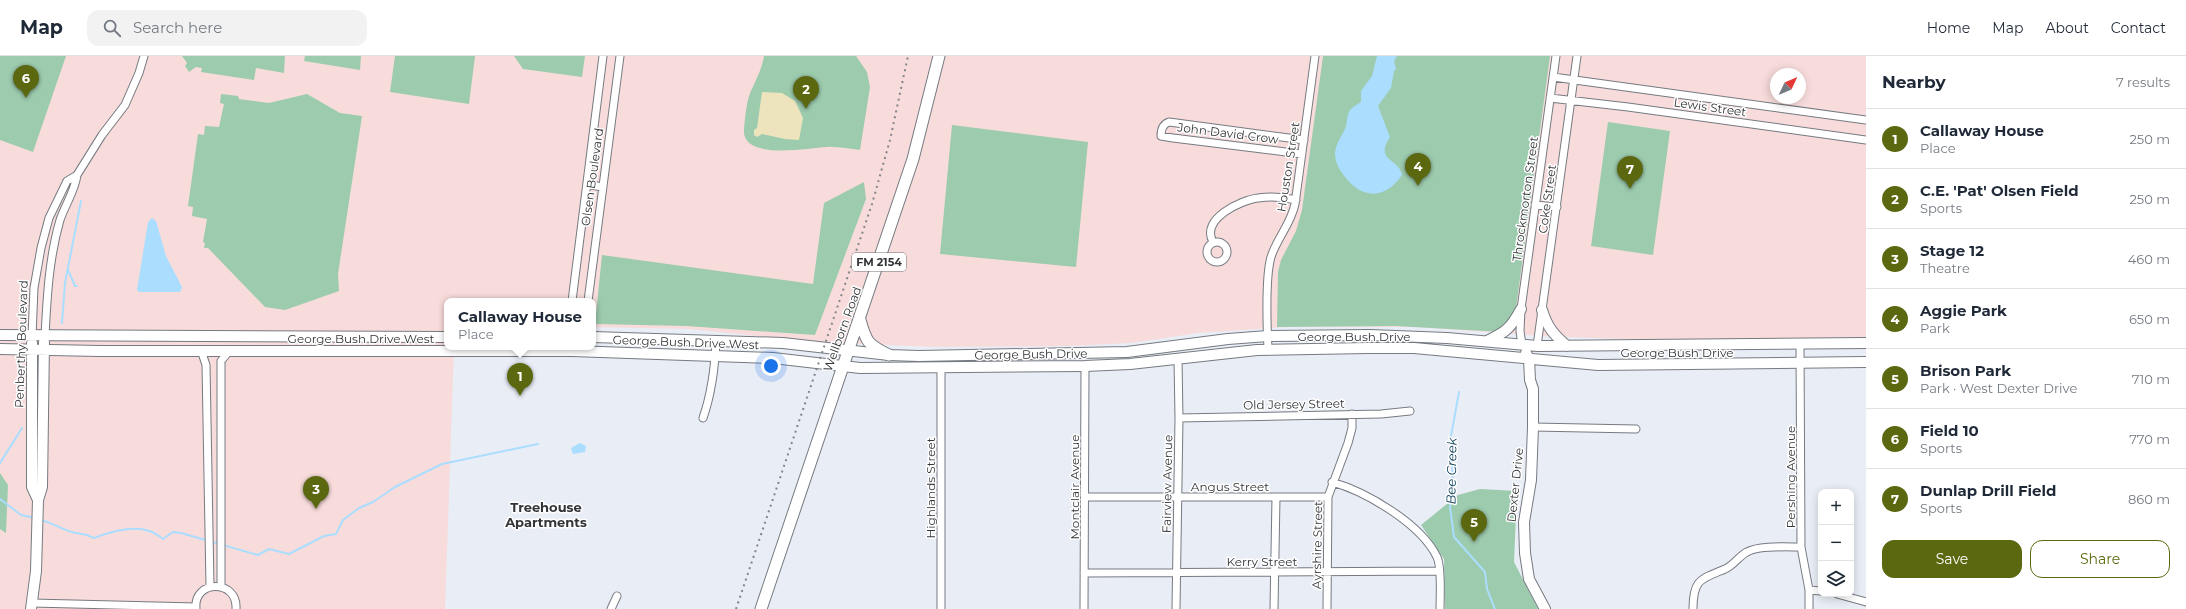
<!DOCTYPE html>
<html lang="en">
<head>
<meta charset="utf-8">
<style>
  :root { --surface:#fff; --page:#f2f2f3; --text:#1f2937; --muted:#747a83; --line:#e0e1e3; --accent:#5b680f }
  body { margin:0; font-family:Montserrat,sans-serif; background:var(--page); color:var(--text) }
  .controls { position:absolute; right:12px; bottom:12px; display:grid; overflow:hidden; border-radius:8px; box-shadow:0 2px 10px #0003 }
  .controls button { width:36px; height:36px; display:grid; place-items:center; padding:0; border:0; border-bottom:1px solid var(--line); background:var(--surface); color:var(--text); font:20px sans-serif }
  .compass { position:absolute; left:1770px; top:12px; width:36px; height:36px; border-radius:50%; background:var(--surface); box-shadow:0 2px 10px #0003; rotate:46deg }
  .you { position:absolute; left:771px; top:310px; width:14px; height:14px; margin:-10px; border:3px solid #fff; border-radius:50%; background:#1a73e8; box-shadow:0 0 0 6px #1a73e833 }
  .badge { display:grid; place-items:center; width:26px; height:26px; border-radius:50%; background:var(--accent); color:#fff; font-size:13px; font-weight:700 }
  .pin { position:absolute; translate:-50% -33px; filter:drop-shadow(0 1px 2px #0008) }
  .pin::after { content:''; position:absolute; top:21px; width:14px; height:12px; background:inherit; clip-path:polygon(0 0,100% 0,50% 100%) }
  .popup { position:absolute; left:444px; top:242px; width:152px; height:52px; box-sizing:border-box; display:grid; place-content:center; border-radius:8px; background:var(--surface); filter:drop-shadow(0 1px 3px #0005); font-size:13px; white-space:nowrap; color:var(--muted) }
  .popup b { font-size:15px; color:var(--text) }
  .popup::after { content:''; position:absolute; left:50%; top:100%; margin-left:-8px; border:8px solid transparent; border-top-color:var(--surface) }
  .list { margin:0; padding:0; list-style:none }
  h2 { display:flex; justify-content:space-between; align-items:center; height:52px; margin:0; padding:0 16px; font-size:17px }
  h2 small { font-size:13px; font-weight:400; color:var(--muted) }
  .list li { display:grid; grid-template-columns:26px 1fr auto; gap:12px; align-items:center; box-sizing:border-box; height:60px; padding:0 16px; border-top:1px solid var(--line) }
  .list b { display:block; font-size:15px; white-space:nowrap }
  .list p { margin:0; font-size:13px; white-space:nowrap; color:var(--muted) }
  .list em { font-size:13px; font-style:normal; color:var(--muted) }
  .actions { display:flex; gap:8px; padding:12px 16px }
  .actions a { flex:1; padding:9px 0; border:1px solid var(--accent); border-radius:12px; text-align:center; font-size:14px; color:var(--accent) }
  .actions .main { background:var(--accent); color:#fff }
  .icon { flex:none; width:22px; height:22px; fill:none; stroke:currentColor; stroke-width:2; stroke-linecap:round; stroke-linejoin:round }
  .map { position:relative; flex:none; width:1866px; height:553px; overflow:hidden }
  header { display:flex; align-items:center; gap:24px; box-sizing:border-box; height:56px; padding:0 20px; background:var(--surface); border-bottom:1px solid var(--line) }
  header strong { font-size:19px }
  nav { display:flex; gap:22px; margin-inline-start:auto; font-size:14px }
  .search { width:280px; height:36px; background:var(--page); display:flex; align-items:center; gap:10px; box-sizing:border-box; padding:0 14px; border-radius:12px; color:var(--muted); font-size:15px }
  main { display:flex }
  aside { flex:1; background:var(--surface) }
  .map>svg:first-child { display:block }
</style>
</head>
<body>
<header>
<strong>Map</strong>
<div class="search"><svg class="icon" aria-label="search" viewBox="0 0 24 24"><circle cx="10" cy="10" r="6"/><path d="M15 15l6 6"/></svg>Search here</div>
<nav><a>Home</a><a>Map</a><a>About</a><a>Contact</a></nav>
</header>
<main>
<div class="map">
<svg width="1866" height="553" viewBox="0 0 1866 553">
  <rect width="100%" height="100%" fill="#e9edf5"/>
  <path fill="#f7dcdb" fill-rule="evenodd" d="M0,0H1866V281L1769,283H1624L1542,280L1417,271H1286L1198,277L1131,287L1067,290L935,291L813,286L690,273L593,271V245H447V291H454L445,553H0ZM1776,18H1800V42H1776Z"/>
  <path fill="#9dcbae" d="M0,0H66L33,96L0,84Z
    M182,0H285L284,17L256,12L254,24L201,16L202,12L196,11L189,16L185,10L187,7Z
    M305,0H361L360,14L304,5Z
    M395,0H475L469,48L390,36Z
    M514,0H585L582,21L523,13Z
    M764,0H856L867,16L870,31L860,94C849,93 837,90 826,91C808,92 741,105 744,73C745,63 746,50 749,40C754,27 762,14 764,0Z
    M1323,0H1550L1516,252L1514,261L1502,276L1396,270L1277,271L1278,216L1281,204L1296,175L1302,154Z
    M221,38L238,40L239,43L269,47L307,38L340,57L362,60L338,218L339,235L285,254L265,251L208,192H204L205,187L203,186L207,163L192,160L193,151L188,150L198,78L204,79L205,70L219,71L224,48L220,47Z
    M1608,66L1670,75L1653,199L1591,190Z
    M952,69L1088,86L1076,211L940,198Z
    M864,126L866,143L815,279L687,270L595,268L602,199L813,228L824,147Z
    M0,417L8,429L6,477L0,473Z
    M1480,433L1517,435L1514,506L1538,553H1445L1444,503L1421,469L1458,439Z"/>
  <path fill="#ede4be" d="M762,36L782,37L795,45L803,62L799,84L785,83L762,78L757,81L754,79V74L757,72Z"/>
  <path fill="#abddff" d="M1377,0H1397L1394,5L1396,13L1394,15L1391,32L1378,50L1390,81C1374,105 1399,102 1402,119C1385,144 1362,143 1345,121C1340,115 1335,106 1335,98C1335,89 1341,81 1345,73C1348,67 1346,58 1351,53C1354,50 1358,48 1361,46V35L1372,20Z
    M152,162L156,165L166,200L182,231L180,236H139L137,234L148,166Z
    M580,387L586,390L585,396L573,398L571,392Z"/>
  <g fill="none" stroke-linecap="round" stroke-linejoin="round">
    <path stroke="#abddff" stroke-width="2" d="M68,214L75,230H77
      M62,267L65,227L81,145
      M1459,336L1451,380L1453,427L1450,451L1454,481L1485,516L1487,533L1495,553
      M0,407L22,372
      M0,443L21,459L35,462
      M41,464C53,467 61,473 72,476C81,479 84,476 94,482C110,476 132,469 149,475C154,476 159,480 163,483L173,476L181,477L258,499L269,493L289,498L324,480L336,478L343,464L359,452L373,446L395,431L442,408L538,388"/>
    <defs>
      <path id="street" d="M1553,21L1866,64
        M1550,42L1628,51L1866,84
        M1302,98L1173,82L1161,80C1161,73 1163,68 1169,66L1304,84
        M587,128L602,131
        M1535,149L1557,151
        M1207 196a10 10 0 1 1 20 0a10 10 0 1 1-20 0Z
        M1213,186C1200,163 1241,144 1258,142C1271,140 1284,141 1296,144
        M572,245L603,0
        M588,245L620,0
        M32,280L34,232L41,192L49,162L67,125L77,119L102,79L125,49L139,17L144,0
        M45,280C47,241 49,202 60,164C65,149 75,135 77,119
        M1800,288L1801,491L1809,534V553
        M1522,289L1520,275L1521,253L1556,0
        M1537,290L1577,0
        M1268,293C1267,271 1265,222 1271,201C1277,182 1291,168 1295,148L1315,0
        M201,294L206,309L210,530
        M703,362C712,336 715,311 716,284
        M1179,362L1381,358L1410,355
        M1533,371L1636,373
        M1332,426C1367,436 1421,468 1437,501C1442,512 1440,540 1440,553
        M1085,441H1328
        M1084,517L1439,515
        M221,530V305L230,294
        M1809,534L1821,535
        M1837,538L1866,546
        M32,547L196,551
        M196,553C193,523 238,523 236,553
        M611,553L617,540
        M941,553V312
        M1084,553L1085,310
        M1176,553L1179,362L1178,303
        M1274,553L1276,441
        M1327,553L1328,441L1348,387L1352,372V358
        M1693,553C1693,523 1701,523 1725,513C1734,509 1739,500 1747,496C1759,489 1787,491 1801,491"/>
      <path id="secondary" d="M1542,254C1547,271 1554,279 1567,290
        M0,279L447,281
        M593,281L783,287L889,299L919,300L1127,296L1228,283L1268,280L1370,279L1447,282L1537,290L1866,287
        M1487,285C1506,276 1511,272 1521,253
        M32,287V431L38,444
        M0,293L100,295H572L773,302L860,312L1085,310L1130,308L1257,294L1368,292H1414L1598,309L1866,306
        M1526,297L1529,303L1530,324L1533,333V371L1531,424L1524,466L1525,497L1529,523L1545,553
        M31,553L36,515L38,444L42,431L44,286"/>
      <path id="primary" d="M860,264C866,286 868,289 889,299
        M761,553L913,103L939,0"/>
    </defs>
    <use href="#street" stroke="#767a81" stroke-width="9"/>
    <use href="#secondary" stroke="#767a81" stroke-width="12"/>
    <use href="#primary" stroke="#767a81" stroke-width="13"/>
    <use href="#street" stroke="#fff" stroke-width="7"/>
    <use href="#secondary" stroke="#fff" stroke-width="10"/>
    <use href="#primary" stroke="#fff" stroke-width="11"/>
    <path stroke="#82858a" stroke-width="2" stroke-dasharray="2 4" stroke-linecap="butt" d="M736,553L872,148L890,84L908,0"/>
  </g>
  <g text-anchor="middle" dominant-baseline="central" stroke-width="3" stroke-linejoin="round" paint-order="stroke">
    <rect fill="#fff" stroke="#707173" stroke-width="1" x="852" y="197" width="54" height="18" rx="3"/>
    <g font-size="11" font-weight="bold" fill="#323437">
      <text x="879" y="206">FM 2154</text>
    </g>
    <g font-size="12" fill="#323437" stroke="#fff">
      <text transform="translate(1710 51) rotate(8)">Lewis Street</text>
      <text transform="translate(1228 77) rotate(7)">John David Crow</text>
      <text transform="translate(1288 111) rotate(-81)">Houston Street</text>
      <text transform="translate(592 121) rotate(-82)">Olsen Boulevard</text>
      <text transform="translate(1525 143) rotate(-82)">Throckmorton Street</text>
      <text transform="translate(1547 143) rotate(-82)">Coke Street</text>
      <text transform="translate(842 273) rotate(-70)">Wellborn Road</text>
      <text x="1354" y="280">George Bush Drive</text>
      <text x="361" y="282">George Bush Drive West</text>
      <text transform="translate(686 286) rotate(2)">George Bush Drive West</text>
      <text transform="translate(21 288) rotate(-88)">Penberthy Boulevard</text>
      <text x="1677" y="296">George Bush Drive</text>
      <text transform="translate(1031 298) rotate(-1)">George Bush Drive</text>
      <text transform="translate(1294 348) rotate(-1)">Old Jersey Street</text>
      <text transform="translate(1790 421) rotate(-90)">Pershing Avenue</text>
      <text transform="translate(1167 428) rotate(-89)">Fairview Avenue</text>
      <text transform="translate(1515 429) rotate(-84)">Dexter Drive</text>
      <text x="1230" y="430">Angus Street</text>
      <text transform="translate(1074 431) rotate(-90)">Montclair Avenue</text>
      <text transform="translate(930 432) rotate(-90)">Highlands Street</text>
      <text transform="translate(1317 489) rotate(-89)">Ayrshire Street</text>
      <text x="1262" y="505">Kerry Street</text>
    </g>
    <g font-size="13" font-style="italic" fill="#0b3f5b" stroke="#fff">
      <text transform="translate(1451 415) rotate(-89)">Bee Creek</text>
    </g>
    <g font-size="13" font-weight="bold" fill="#323437" stroke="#fff">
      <text x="546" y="451">Treehouse<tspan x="546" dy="15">Apartments</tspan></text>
    </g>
  </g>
</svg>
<div class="controls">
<button>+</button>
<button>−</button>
<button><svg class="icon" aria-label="layers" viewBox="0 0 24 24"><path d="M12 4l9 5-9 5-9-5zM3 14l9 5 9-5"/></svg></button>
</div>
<svg class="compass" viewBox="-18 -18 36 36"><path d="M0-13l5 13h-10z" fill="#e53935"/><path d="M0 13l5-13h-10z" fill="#747a83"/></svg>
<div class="you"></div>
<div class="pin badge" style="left:520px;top:340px">1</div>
<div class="popup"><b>Callaway House</b>Place</div>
<div class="pin badge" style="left:806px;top:53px">2</div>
<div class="pin badge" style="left:316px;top:453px">3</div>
<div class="pin badge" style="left:1418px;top:130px">4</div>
<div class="pin badge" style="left:1474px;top:486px">5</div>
<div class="pin badge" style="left:26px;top:42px">6</div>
<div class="pin badge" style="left:1630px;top:133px">7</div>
</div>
<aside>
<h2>Nearby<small>7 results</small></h2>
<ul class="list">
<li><span class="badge">1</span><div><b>Callaway House</b><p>Place</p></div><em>250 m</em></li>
<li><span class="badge">2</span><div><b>C.E. 'Pat' Olsen Field</b><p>Sports</p></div><em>250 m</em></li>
<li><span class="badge">3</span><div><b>Stage 12</b><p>Theatre</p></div><em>460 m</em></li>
<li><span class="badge">4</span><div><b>Aggie Park</b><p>Park</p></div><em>650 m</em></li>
<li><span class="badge">5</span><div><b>Brison Park</b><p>Park · West Dexter Drive</p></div><em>710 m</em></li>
<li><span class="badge">6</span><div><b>Field 10</b><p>Sports</p></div><em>770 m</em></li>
<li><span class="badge">7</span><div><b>Dunlap Drill Field</b><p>Sports</p></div><em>860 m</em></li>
</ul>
<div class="actions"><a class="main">Save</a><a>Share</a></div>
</aside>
</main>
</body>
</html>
